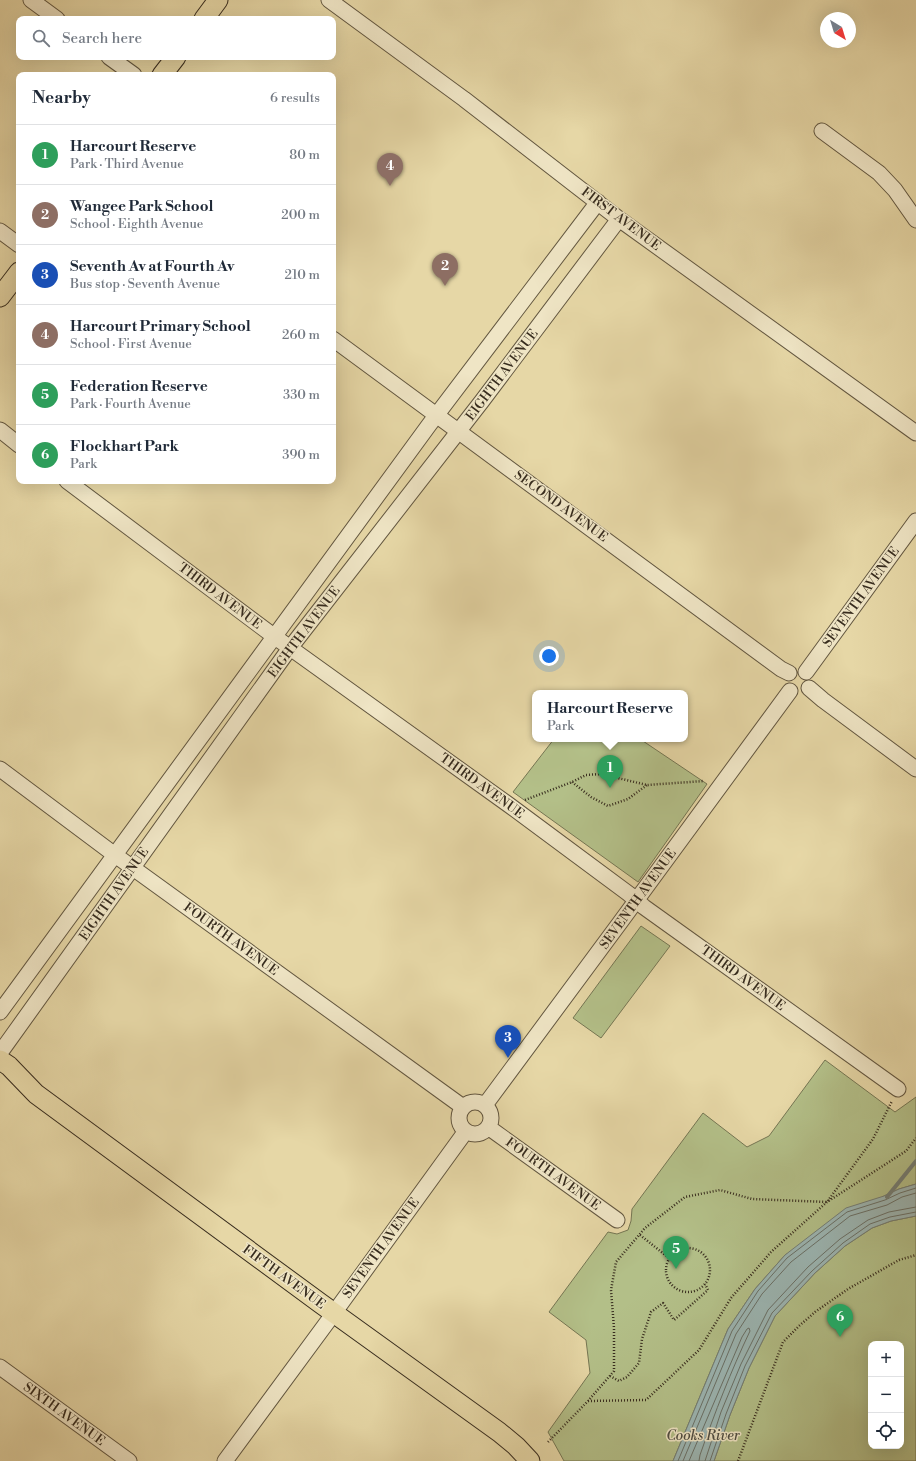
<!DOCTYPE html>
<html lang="en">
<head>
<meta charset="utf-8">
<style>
  :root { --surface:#fff; --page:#f2f2f3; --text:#1f2937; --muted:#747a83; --line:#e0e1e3; --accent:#ea580c }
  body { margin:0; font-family:"Libre Bodoni",serif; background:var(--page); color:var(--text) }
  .controls { position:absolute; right:12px; bottom:12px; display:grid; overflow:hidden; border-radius:8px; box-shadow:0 4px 16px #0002 }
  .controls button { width:36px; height:36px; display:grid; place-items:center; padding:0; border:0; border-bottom:1px solid var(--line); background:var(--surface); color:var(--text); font:20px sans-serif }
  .compass { position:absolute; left:820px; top:12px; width:36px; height:36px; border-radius:50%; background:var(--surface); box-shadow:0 4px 16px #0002; rotate:142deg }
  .you { position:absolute; left:549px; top:656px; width:14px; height:14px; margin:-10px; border:3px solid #fff; border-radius:50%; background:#1a73e8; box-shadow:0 0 0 6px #1a73e833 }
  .badge { display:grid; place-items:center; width:26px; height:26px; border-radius:50%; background:var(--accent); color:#fff; font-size:13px; font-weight:700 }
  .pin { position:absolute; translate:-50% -33px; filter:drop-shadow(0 1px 2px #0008) }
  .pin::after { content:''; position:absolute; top:21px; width:14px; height:12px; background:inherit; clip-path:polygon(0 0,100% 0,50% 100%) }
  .popup { position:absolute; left:532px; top:690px; width:156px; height:52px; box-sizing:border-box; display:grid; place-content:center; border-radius:8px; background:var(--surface); filter:drop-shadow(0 1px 3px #0005); font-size:13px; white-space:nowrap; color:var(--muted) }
  .popup b { font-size:15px; color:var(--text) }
  .popup::after { content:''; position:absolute; left:50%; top:100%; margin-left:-8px; border:8px solid transparent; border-top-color:var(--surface) }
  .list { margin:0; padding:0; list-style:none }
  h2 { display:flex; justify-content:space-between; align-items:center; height:52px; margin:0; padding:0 16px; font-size:17px }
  h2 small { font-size:13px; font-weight:400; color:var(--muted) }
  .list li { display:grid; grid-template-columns:26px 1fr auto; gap:12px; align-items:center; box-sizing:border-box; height:60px; padding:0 16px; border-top:1px solid var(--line) }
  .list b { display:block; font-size:15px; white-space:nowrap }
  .list p { margin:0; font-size:13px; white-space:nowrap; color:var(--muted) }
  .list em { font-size:13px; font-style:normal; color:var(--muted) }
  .icon { flex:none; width:22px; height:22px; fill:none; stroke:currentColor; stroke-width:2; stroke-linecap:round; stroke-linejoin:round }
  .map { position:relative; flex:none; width:916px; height:1461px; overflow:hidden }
  .search { position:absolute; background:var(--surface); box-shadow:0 4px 16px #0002; left:16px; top:16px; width:320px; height:44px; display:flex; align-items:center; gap:10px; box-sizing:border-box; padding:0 14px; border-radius:8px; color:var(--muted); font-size:15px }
  .panel { position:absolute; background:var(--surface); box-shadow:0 4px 16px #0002; left:16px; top:72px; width:320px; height:412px; border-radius:8px }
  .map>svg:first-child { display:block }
</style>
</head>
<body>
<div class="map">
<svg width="916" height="1461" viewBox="0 0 916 1461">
  <rect width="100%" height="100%" fill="#e6d7a6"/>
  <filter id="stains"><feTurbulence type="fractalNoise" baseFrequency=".005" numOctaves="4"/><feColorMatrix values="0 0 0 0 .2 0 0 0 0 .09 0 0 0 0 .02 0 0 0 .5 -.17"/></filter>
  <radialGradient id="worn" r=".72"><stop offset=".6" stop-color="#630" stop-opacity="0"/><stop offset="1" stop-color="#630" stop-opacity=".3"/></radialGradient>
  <path fill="#b3bf88" stroke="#757653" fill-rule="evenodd" d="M554,739H640L707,784L638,882L513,792Z
    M641,926L670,946L601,1038L573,1018Z
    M825,1060L895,1112L916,1097V1184L899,1189L884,1196L785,1255L755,1289L728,1329L673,1461H564L548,1432L590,1373L586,1340L549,1312L608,1232L617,1234L628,1230L631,1221L632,1209L703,1113L747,1147L769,1136Z
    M916,1216V1461H714L730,1415L749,1368L775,1316L815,1273L845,1246L872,1228L891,1221ZM871,1344H901V1446H871Z"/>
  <path fill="#9cb6b3" stroke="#747f77" d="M916,1184V1216L891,1221L872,1228L845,1246L815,1273L775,1316L749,1368L730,1415L714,1461H673L728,1329L755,1289L785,1255L846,1208L884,1196L899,1189Z"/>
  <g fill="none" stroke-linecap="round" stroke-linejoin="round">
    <path stroke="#6a7168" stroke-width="1" d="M678,1461L732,1331L758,1291L787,1258L847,1212L885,1200L900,1193L916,1188
      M683,1461L736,1334L762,1294L791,1262L850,1216L887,1205L902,1197L916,1193
      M689,1461L742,1337L747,1329L749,1328L750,1331C731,1371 715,1412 700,1455L699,1461
      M705,1461L721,1412L741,1364L768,1310L808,1267L840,1239L868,1220L889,1212L916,1207
      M710,1461L726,1414L745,1366L772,1313L812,1271L843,1243L870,1224L890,1217L916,1212"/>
    <path stroke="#747f77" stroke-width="4" d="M887,1197L916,1161"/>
    <defs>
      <path id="minor" d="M31,0L57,19
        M329,0L464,99L619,219L916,433
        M109,57L134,75
        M822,131L879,173L895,190L916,220
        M0,231L19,245
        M333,339L781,669L789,673
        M0,430L19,445
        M67,481L275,637L509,805L629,894L644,907L898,1089
        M806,672L916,521
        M809,688L823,700L916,769
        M0,769L115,855L463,1107
        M0,1012L429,425L598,202
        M0,1053L290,648L482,401L619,219
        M459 1118a16 16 0 1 1 32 0a16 16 0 1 1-32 0Z
        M485,1105C587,967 689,830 790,691
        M488,1127L617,1220
        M0,1367L129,1461
        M225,1461L334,1313L466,1131"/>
      <path id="major" d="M204,19L218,0
        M162,75L176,57
        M0,297L19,272
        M0,1060L9,1066L36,1094L320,1303L499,1432L516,1446L530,1461"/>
    </defs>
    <use href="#minor" stroke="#635740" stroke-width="17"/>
    <use href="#major" stroke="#372c1e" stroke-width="21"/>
    <path stroke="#372c1e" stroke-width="2.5" stroke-dasharray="1 2" stroke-linecap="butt" d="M572,782L591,797L608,806L628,799L647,785
      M525,800L572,782L586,775L601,774L647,785L704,781
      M640,1235L669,1258
      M666 1270a22 22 0 1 1 44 0a22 22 0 1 1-44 0Z
      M610,1376L619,1381L627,1377L639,1363L642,1339L651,1312L663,1303L674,1320L708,1290L705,1284
      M588,1401L646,1400L699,1350L731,1298L771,1252L827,1202L906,1151L916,1138
      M548,1442L588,1401L614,1371V1328L611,1290L616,1262L645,1228L685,1197L720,1190L752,1199L827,1202L873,1139L892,1101
      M738,1461L783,1342L799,1326L815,1312L848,1289L899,1260L916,1255"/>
    <use href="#minor" stroke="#efe5c5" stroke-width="15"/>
    <use href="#major" stroke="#e6d7a6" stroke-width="19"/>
  </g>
  <g text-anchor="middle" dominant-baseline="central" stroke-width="3" stroke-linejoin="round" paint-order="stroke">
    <g font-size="13" fill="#372c1e" stroke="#efe5c5">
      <text transform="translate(621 219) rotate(37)">FIRST AVENUE</text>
      <text transform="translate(502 375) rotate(-53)">EIGHTH AVENUE</text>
      <text transform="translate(561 506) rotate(36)">SECOND AVENUE</text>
      <text transform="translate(220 596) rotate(37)">THIRD AVENUE</text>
      <text transform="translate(861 597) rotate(-54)">SEVENTH AVENUE</text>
      <text transform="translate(304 632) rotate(-53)">EIGHTH AVENUE</text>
      <text transform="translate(482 786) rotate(36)">THIRD AVENUE</text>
      <text transform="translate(114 894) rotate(-55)">EIGHTH AVENUE</text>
      <text transform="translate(638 899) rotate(-54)">SEVENTH AVENUE</text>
      <text transform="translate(231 939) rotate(36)">FOURTH AVENUE</text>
      <text transform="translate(743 978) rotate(36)">THIRD AVENUE</text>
      <text transform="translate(553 1174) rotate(36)">FOURTH AVENUE</text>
      <text transform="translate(381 1248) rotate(-54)">SEVENTH AVENUE</text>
      <text transform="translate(284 1277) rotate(36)">FIFTH AVENUE</text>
      <text transform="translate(64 1414) rotate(36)">SIXTH AVENUE</text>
    </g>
    <g font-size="14" font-style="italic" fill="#504e43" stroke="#efe5c5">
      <text x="703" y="1436">Cooks River</text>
    </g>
  </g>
  <rect width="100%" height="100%" filter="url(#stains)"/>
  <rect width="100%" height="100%" fill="url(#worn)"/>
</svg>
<div class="controls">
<button>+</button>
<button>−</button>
<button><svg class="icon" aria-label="locate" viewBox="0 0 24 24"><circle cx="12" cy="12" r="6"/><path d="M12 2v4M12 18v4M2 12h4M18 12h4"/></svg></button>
</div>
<svg class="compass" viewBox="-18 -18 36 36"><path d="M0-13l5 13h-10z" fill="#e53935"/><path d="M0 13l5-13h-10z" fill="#747a83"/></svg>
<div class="you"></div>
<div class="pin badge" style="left:610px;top:788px;background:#2e9e5b">1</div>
<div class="popup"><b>Harcourt Reserve</b>Park</div>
<div class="pin badge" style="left:445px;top:286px;background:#8d6e63">2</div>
<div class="pin badge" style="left:508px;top:1058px;background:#1a4fb4">3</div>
<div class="pin badge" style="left:390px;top:186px;background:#8d6e63">4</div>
<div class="pin badge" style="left:676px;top:1269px;background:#2e9e5b">5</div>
<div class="pin badge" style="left:840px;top:1337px;background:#2e9e5b">6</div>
<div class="search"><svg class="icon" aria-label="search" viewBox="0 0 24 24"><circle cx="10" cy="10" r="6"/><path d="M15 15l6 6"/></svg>Search here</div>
<section class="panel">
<h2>Nearby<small>6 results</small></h2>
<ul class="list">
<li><span class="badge" style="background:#2e9e5b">1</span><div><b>Harcourt Reserve</b><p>Park · Third Avenue</p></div><em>80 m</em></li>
<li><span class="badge" style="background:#8d6e63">2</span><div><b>Wangee Park School</b><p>School · Eighth Avenue</p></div><em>200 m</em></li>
<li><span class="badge" style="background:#1a4fb4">3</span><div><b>Seventh Av at Fourth Av</b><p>Bus stop · Seventh Avenue</p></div><em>210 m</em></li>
<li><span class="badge" style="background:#8d6e63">4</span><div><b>Harcourt Primary School</b><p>School · First Avenue</p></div><em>260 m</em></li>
<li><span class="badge" style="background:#2e9e5b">5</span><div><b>Federation Reserve</b><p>Park · Fourth Avenue</p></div><em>330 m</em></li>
<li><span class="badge" style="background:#2e9e5b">6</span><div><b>Flockhart Park</b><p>Park</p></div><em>390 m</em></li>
</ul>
</section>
</div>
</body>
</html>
